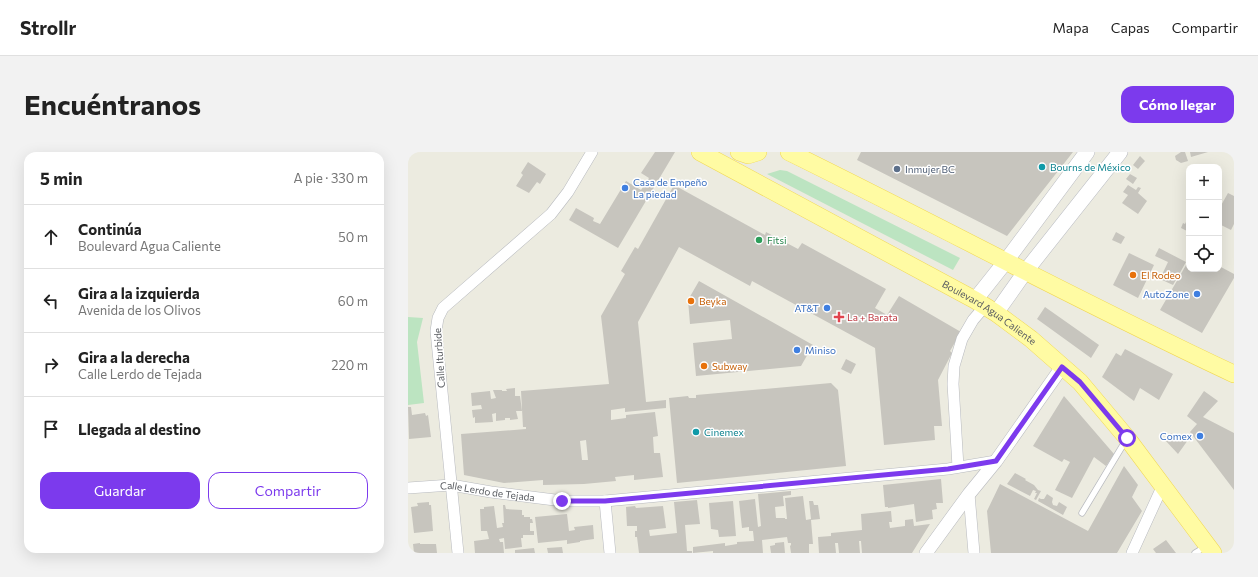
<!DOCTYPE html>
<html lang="es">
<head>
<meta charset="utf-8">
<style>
  :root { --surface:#fff; --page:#f2f2f2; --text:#222; --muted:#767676; --line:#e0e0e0; --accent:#7c3aed }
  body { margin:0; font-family:Commissioner,sans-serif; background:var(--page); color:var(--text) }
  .controls { position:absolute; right:12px; top:12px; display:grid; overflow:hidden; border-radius:8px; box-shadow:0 4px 16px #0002 }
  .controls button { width:36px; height:36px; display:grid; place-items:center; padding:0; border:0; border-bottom:1px solid var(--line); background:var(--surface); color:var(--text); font:20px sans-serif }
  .stop { position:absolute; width:12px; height:12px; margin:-9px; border:3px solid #7c3aed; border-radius:50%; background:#fff }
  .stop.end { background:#7c3aed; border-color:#fff; box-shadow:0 1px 4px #0008 }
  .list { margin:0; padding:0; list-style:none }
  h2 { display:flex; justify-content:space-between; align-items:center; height:52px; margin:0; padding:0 16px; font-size:17px }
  h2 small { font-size:13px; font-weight:400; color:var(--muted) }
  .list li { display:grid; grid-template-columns:26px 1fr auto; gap:12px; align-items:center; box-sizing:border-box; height:64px; padding:0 16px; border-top:1px solid var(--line) }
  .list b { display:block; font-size:15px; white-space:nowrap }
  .list p { margin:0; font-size:13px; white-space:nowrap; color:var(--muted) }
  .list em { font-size:13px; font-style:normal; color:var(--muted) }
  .actions { display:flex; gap:8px; padding:12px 16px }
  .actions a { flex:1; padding:9px 0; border:1px solid var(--accent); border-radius:12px; text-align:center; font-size:14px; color:var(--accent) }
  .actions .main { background:var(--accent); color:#fff }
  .icon { flex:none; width:22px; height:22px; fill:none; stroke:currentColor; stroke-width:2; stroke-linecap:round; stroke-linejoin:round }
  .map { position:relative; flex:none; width:826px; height:401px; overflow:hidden; border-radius:12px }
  header { display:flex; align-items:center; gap:24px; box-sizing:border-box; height:56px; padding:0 20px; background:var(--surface); border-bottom:1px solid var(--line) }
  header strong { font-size:19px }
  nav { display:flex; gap:22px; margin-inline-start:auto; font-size:14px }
  .intro { display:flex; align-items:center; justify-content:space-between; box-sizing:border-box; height:96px; padding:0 24px }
  h1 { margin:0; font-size:28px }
  .button { padding:10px 18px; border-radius:12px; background:var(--accent); color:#fff; font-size:14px; font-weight:700 }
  main { display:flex; gap:24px; padding:0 24px }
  aside { flex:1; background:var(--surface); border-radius:12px; box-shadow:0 4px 16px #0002 }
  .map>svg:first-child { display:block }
</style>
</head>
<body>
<header>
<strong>Strollr</strong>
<nav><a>Mapa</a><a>Capas</a><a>Compartir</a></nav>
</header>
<div class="intro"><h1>Encuéntranos</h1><a class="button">Cómo llegar</a></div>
<main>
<aside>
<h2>5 min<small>A pie · 330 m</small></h2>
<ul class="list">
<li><svg class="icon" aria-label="ahead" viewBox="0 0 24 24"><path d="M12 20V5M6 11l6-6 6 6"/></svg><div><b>Continúa</b><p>Boulevard Agua Caliente</p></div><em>50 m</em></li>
<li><svg class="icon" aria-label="left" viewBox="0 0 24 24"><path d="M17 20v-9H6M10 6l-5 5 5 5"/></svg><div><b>Gira a la izquierda</b><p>Avenida de los Olivos</p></div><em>60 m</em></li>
<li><svg class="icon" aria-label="right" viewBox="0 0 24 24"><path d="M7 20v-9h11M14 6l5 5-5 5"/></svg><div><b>Gira a la derecha</b><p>Calle Lerdo de Tejada</p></div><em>220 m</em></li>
<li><svg class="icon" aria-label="arrive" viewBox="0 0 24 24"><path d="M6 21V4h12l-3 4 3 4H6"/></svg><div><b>Llegada al destino</b></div></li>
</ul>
<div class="actions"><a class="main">Guardar</a><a>Compartir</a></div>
</aside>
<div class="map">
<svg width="826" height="401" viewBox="0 0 826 401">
  <rect width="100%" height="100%" fill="#ecebe0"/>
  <path fill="#bce4c1" d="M372,18L379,19L552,106L545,118L359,22Z
    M0,165L15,166L9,190L16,251L0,253Z"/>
  <path fill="#c7c5be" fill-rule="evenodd" d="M247,0H267L210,96L161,68L168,56L186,66L185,69L192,72L218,29L233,38L241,26L233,21Z
    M453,0H665L599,84L449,8Z
    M773,0H777L780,9L773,11L768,8L767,4Z
    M782,0H800L783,5Z
    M732,4L737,9L730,17L725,13Z
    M120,10L138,22L132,32L129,30L121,41L108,34L115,23L113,21Z
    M722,22L729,26L725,32L718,27Z
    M266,33L357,83L358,80L390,97L394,91L478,137L467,156L479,163L491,144L553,180L542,199L544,201L530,228L534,274H526L527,288L476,293L467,196L344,129L342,134L271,95L230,170L238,250L258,248V256L217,260V256L203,258V268L218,266V263L247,260L250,284L245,285L246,301H252L255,325L226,328V323L207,325L208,329L176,332L135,333V328L96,331L56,323L53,282L118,277V275H115L113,239L201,232L193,164L217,122L213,119L227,95L230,97ZM178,288L180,308H174L172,289Z
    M720,33L728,38L730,35L733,36L730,41L739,49L730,62L714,51L720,43L715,40Z
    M820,41L826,44V72L823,78L811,72V57Z
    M781,64V80L773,76L775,71L777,72Z
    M708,80L717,85L713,92L704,88Z
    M751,96L778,110L765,133L752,127L760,110L747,104Z
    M721,101L746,113L730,146L705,133Z
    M781,108V117H811V114L826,122V126L794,181L752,158Z
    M291,129L405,193L393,214L288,224L285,191L324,187L322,168L282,172L280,148Z
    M637,155L691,193L683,206L629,167Z
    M717,197L765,222L751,248L732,236L726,249L694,225L708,201L713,204Z
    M438,207L448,212L443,222L433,217Z
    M423,231L430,238L438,314L269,331L261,246L280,244L281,246H288V243Z
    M107,236V244H112L114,259H108L110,267L102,268V266H97V268L88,269V261L84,262L85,270L67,271V265L65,266L64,258L74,257L73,253L64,254L63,241L82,239L83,247L88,246L85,238H94V239H99L98,237Z
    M796,239L810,249L795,265L826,281V338L782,280L789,272L779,264Z
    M656,244L706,302L698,314L686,305L664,346L647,338L662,310L656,307L654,310L625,294Z
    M0,255H3L4,263L17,261L18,264L20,263L23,285L1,287Z
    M763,281L769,288L773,282L780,288L770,302L757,288Z
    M716,314L730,333L724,345L734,359L709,401H583L579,359L592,332L680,379Z
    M607,321L618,327L617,328L626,333L630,338L633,339L628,348L626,347L629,341H627L628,339L625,338L622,344L599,332Z
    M533,327L535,351H528L529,357L524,358L525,367L508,370L506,352L480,356V355H477L475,333Z
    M383,339V343L375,344L376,354L367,355L368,366H377V367H379L377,346L395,344L398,368L403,367L401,349H405L406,353H410L412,367L403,368L405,392H401V401H383L382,394L383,393V391H380L379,385L354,388L355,401H305V399L285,401V395L317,391V394L329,392V390L346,389L345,379H341V375L334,376L331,349L347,347L350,375L353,374L350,342Z
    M639,342L645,346L644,350L645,353L649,354L651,350L659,355L655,363L630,349L631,346L633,347H636Z
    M289,348L292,372L277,373L279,399H284V401H231L229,385H227V379H229V374H219L218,355L227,354L228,356L255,354L258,376L241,378L242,384L269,381L266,350Z
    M325,349L328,384L311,385L310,378L303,377L301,351Z
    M21,350V353H23L25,379L6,381L3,355L10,354L9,351Z
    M95,353H97L98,357L114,358V363H116V365H122V367H124L125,371H122V379H126V383H115V386H113L114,395L97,397L96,386L91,387L92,390H95L96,401H67L66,389L81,387L79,379H73L72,357H76V355L86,354L89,376L95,375L94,371H96Z
    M483,359L484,370H481L482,376L497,374V368L505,367L506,374L522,372L504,401H454L453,389H451L452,401H431L430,391H427L428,401H411L410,385L423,384V381L454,378L453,362Z
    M159,362L161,379L167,378L166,375L185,373L186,387L172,389V390L159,392V388L130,391L127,365Z
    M758,388L768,401H748L745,397Z
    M376,390L377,401H363L362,394L367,393V391Z
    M12,391V392H28L29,401H6L5,392Z
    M154,395L155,401H140L139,396Z
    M126,396L127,401H107V398Z"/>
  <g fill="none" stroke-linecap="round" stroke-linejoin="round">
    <defs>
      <path id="service" d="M674,361L718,288
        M787,401L797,395"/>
      <g id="minor">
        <path d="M550,315L545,232L546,214L554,187L565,168L577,154"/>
        <path id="s1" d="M0,336L43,333L83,340L155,349H197L540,317L588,309"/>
        <path d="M561,342L566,401"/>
        <path d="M197,349L202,401"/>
        <path d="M50,401L28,179L30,166L35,156L143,62L160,40L184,0"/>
        <path d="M724,401L755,333"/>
      </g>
      <path id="tertiary" d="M518,401L561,342L588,309L654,215"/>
      <path id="secondary" d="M567,148L598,109L679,0
        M588,161L617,120L712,0"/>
      <g id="primary">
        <path id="s2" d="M292,0L567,148L588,161L623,187L672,230L719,286L805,401"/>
        <path d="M331,0L340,3L350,0"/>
        <path d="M381,0C530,73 676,152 826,222"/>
      </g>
    </defs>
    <use href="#service" stroke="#b8babf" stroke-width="7"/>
    <use href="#minor" stroke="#b8babf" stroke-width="12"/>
    <use href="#tertiary" stroke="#b8babf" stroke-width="14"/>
    <use href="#secondary" stroke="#b9bbc2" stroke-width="16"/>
    <use href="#primary" stroke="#f1d855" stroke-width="18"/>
    <use href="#service" stroke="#fff" stroke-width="5.5"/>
    <use href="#minor" stroke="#fff" stroke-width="11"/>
    <use href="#tertiary" stroke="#fff" stroke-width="13"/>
    <use href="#secondary" stroke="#fff" stroke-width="15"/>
    <use href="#primary" stroke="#fffba3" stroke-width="17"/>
  </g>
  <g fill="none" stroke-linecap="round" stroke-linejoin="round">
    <path stroke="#7c3aed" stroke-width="5" d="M154,349H197L540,317L588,309L654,215L672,230L719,286"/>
  </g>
  <g fill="#0f9aa8" stroke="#fff" stroke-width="1.5">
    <circle cx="634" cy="15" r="4"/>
    <circle cx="288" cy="280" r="4"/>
  </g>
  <circle fill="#5c6f8a" stroke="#fff" stroke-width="1.5" cx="489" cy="17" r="4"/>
  <g fill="#3f7fe0" stroke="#fff" stroke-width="1.5">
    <circle cx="217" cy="36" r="4"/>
    <circle cx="789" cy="142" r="4"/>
    <circle cx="419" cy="156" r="4"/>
    <circle cx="389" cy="198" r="4"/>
    <circle cx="792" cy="284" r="4"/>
  </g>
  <circle fill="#2e9e5b" stroke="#fff" stroke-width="1.5" cx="351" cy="88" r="4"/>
  <g fill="#e8710a" stroke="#fff" stroke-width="1.5">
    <circle cx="725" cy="123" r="4"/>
    <circle cx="283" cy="149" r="4"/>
    <circle cx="296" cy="214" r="4"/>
  </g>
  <path fill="#e0444e" stroke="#fff" stroke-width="1.5" d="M429 159h4v4h4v4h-4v4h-4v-4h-4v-4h4z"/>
  <g text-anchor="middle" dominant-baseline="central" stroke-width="3" stroke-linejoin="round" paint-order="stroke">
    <g font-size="10" fill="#0d838f" stroke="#fff" text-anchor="start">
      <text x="642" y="15">Bourns de México</text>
      <text x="296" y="280">Cinemex</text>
    </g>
    <g font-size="10" fill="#4e5e75" stroke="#fff" text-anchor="start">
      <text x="497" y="17">Inmujer BC</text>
    </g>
    <g font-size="10" fill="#366cbe" stroke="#fff" text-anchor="end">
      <text x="225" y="30" text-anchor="start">Casa de Empeño<tspan x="225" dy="12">La piedad</tspan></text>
      <text x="781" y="142">AutoZone</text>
      <text x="411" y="156">AT&amp;T</text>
      <text x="397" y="198" text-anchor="start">Miniso</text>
      <text x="784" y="284">Comex</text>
    </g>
    <g font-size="10" fill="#27864d" stroke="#fff" text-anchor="start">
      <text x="359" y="88">Fitsi</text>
    </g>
    <g font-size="10" fill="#c56008" stroke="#fff" text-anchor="start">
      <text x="733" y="123">El Rodeo</text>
      <text x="291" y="149">Beyka</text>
      <text x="304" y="214">Subway</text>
    </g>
    <g font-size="10" fill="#595c61" stroke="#fff">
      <text stroke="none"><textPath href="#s2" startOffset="331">Boulevard Agua Caliente</textPath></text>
      <text transform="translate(31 206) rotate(-94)">Calle Iturbide</text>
      <text stroke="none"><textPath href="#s1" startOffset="80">Calle Lerdo de Tejada</textPath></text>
    </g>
    <g font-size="10" fill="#be3a42" stroke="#fff" text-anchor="start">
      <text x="439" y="165">La + Barata</text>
    </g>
  </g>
</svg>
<div class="controls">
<button>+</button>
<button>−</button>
<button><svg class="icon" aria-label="locate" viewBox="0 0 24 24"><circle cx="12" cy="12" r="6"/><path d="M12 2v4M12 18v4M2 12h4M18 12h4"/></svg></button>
</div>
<div class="stop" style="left:719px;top:286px"></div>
<div class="stop end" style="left:154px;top:349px"></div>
</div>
</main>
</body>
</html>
